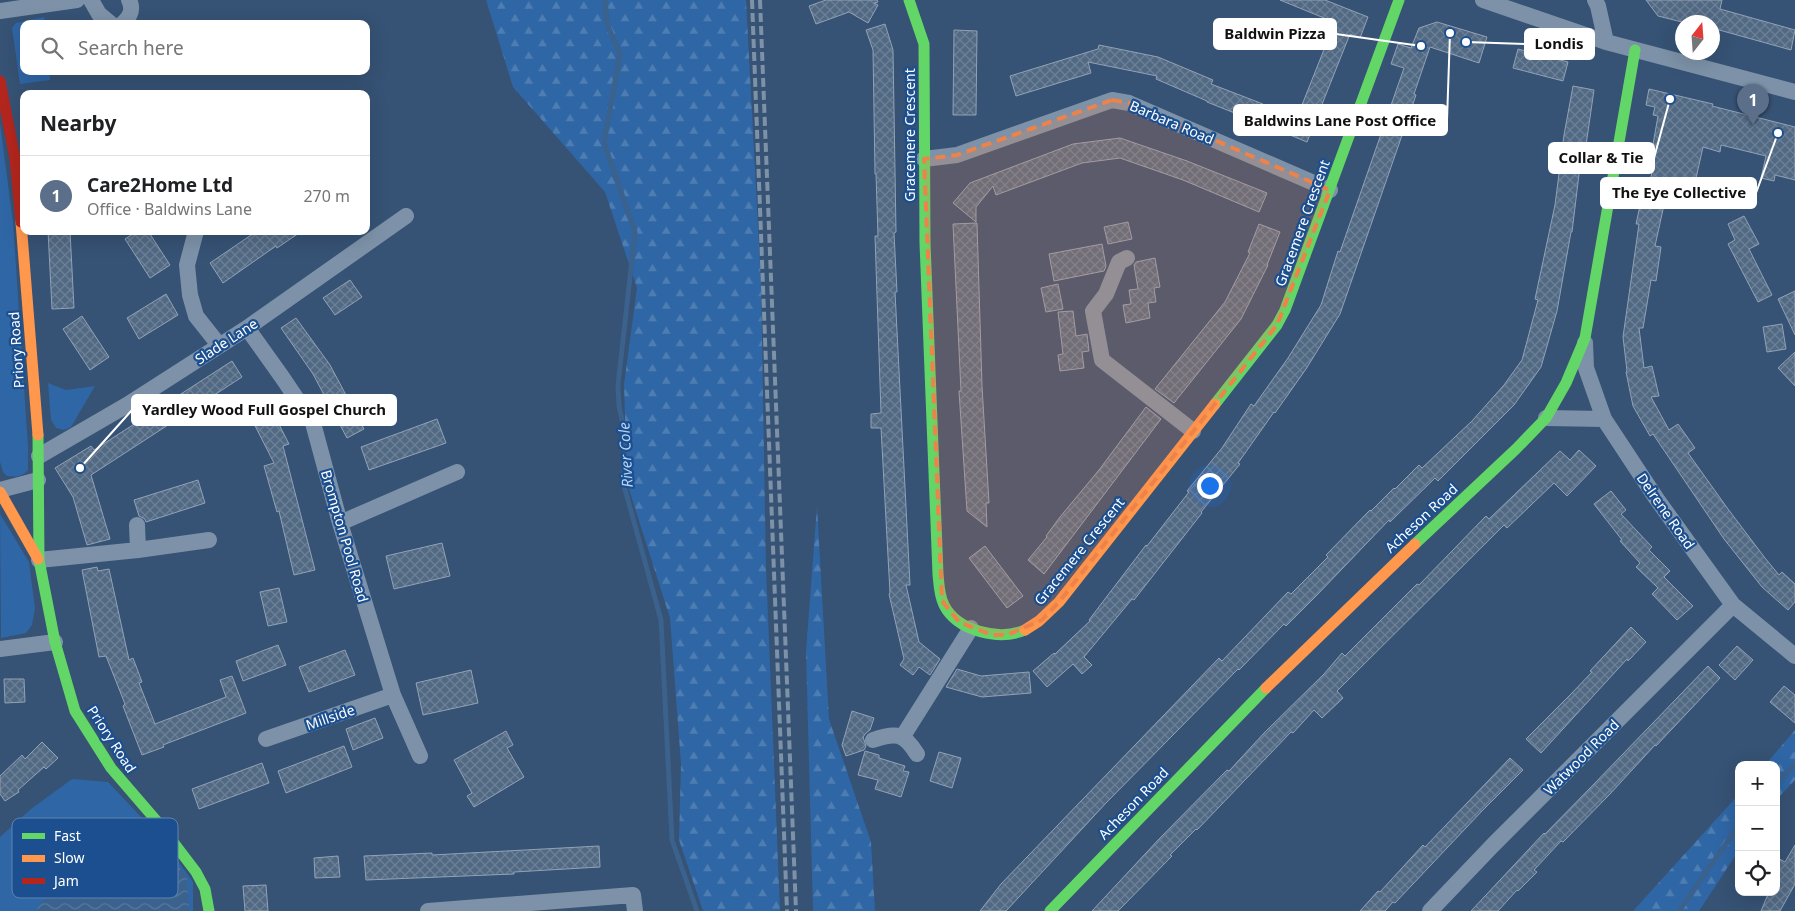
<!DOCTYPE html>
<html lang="en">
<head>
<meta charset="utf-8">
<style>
  :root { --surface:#fff; --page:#f6f6f6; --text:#202124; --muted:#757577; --line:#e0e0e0; --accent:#656970 }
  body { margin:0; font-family:"Noto Sans",sans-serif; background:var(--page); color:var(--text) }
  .controls { position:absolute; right:15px; bottom:15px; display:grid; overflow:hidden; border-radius:10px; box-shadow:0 5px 20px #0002 }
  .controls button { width:45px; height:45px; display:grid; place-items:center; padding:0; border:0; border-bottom:1px solid var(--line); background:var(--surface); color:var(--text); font:25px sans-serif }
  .compass { position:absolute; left:1675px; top:15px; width:45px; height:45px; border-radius:50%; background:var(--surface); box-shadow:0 5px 20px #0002; rotate:17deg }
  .you { position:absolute; left:1209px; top:485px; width:18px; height:18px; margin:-12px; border:4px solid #fff; border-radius:50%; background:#1a73e8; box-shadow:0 0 0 8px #1a73e833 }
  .badge { display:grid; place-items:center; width:32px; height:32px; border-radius:50%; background:var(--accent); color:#fff; font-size:16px; font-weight:700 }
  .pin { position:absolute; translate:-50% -41px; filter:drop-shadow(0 1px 2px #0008) }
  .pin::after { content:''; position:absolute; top:26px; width:18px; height:15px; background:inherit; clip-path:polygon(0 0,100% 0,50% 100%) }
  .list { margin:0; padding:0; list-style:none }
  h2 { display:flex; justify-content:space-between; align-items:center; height:65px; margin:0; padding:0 20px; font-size:21px }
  h2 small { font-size:16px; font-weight:400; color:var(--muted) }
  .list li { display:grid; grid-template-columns:32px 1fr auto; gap:15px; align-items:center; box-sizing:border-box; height:80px; padding:0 20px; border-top:1px solid var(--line) }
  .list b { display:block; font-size:19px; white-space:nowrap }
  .list p { margin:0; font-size:16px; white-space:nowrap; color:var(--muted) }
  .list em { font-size:16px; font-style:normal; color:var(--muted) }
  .icon { flex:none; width:28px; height:28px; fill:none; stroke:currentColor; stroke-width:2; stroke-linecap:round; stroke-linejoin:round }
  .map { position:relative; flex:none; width:1795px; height:911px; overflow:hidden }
  .search { position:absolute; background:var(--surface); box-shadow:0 5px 20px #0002; left:20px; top:20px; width:350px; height:55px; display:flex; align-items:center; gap:12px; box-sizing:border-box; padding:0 18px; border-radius:10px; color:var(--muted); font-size:19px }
  .panel { position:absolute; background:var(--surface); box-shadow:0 5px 20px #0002; left:20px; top:90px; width:350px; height:145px; border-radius:10px }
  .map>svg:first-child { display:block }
</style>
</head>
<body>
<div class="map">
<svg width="1795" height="911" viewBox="0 0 1795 911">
  <defs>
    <pattern id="forest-firs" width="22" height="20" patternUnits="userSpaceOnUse" patternTransform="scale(1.25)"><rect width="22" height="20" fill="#2f66a5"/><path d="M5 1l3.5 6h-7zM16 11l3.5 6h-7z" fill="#4e7db2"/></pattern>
    <pattern id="water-waves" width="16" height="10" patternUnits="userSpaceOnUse" patternTransform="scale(1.25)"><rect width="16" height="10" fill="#3b618d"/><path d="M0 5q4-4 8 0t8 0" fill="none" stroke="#58799e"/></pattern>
    <pattern id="building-cross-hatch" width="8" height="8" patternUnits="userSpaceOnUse" patternTransform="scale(1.25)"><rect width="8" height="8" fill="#526984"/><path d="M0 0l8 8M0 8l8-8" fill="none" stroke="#6c8096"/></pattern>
  </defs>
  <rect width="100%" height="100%" fill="#365274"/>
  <path fill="#2f66a5" d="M44,17V24H24V71H49L50,80L20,84L12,28L16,23Z
    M0,123L13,222L28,446V470C22,477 16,477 7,476L3,472L0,462Z
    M48,383L66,390L95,386L71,427L64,430L56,428L51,420Z
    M0,514L29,562L35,608L32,625L26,633L1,638Z
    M72,779L108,782L161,838L193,882V911H0V837L31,809Z"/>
  <path fill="url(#forest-firs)" d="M486,0H746L761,283L766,567L780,911H703L679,840L681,764L670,618L627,483L624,384L637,288L605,192L513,87Z
    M817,506L829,719L871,842L875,911H813L806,652Z
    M1795,730V780L1776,800V765H1765Z
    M1739,794V850L1699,911H1633Z"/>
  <path fill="url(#water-waves)" d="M111,821H133L167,853L187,877L189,911H35L48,896L88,832Z"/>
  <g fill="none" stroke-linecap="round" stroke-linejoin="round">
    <path stroke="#3b618d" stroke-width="5" d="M605,0L607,24L620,54L604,143L635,232L618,385L619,406L626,438L623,482L661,620L672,840L697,911
      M1776,784L1795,764
      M1679,911L1739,825"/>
  </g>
  <path fill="url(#building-cross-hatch)" stroke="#92a2b6" d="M826,0H877L878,2L874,3L878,5L868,23L849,12L816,24L809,6Z
    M1280,0H1325L1368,17L1360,38L1350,34L1307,142L1290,135L1333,27L1327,25L1329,20Z
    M1646,0H1722L1720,9L1795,30L1791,50L1712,28V22H1682L1658,16Z
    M1437,22L1487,37L1479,63L1430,47L1414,94L1416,95L1340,314L1306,369L1275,413L1274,412L1255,439L1238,463L1240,464L1201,512L1202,513L1134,600L1132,599L1084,657L1092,665L1082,674L1073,664L1047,687L1033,671L1054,653L1055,654L1090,621L1089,620L1146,545L1147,546L1189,492L1187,491L1222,448L1251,404L1254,406L1288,358L1321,305L1338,251L1340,252L1404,68L1391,64L1398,44L1411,48L1419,28Z
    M885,24L893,50L896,232L894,233L897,292H895L910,585H906L919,642L940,659L930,675L919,667L913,675L900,665L904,659L889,594L890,593L881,428H871V414L881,413L875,236H878L876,174H875L873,50L866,30Z
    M954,30L977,31L976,115H953Z
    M1099,45L1158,57L1213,80L1211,84L1263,104L1257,122L1207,102V101L1156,79L1157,76L1088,62L1091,73L1016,96L1010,76L1098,49Z
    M1518,49L1568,62L1563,81L1513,68Z
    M1573,86L1594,90L1583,166H1580L1572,232H1571L1557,311L1541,367L1514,405L1438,481L1435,478L1390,522L1389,520L1317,595L1286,626L1284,624L1239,670L1238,669L1106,803L1006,911H980L1001,884L1219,658L1222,661L1288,592L1291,594L1328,557L1326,555L1370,510L1371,511L1394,488L1395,489L1419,465L1422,468L1472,421L1504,385L1522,360L1538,300L1535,299L1555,205L1564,135Z
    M1649,89L1713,104L1712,106L1795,127V180L1775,175L1774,181L1761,178L1766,156L1721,145L1720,152L1703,147L1694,187L1669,182L1655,246L1661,247L1656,281L1651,280L1643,328H1639L1644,368L1652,366L1659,396L1651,397L1669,430L1678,424L1695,448L1688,453L1728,509L1765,558L1779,575L1782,572L1795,584V602L1788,610L1762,587L1724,539L1653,434L1650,436L1633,406L1626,372L1627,371L1623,337L1639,224H1636L1643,192L1648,193L1656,151L1652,150L1658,116L1653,115L1655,107L1646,105Z
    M1120,138L1187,161L1267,193L1259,212L1183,180L1120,158L1082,163L996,195L993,186L976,207V222L953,203L970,183L1073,144Z
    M1744,216L1759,244L1749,249L1772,295L1758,302L1728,244L1735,240L1728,224Z
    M1128,222L1132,239L1108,244L1104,227Z
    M977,223L982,386L989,503H986L987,527L967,511L959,391H961L953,224Z
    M1259,224L1280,232L1267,265H1268L1241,319L1174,403L1155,389L1225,302L1250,253L1248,252Z
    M48,231H70L74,308L52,309Z
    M137,231H148L170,265L150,278L125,239Z
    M257,231H302L277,248L276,246L223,283L210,263Z
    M1102,244L1106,266L1104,271L1054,281L1049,254Z
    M1155,258L1160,287L1154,288L1156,302L1148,303L1150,318L1126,323L1123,305L1131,304L1129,290L1138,289L1134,265L1136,262Z
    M350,280L362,297L335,315L323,298Z
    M1058,284L1063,309L1046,312L1041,288Z
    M1795,291V335L1778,299Z
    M166,294L178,315L139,339L127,318Z
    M1073,311L1076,336L1087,334L1089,351L1082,352L1084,368L1060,371L1058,355L1063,354L1058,312Z
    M82,316L109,357L90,370L63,329Z
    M296,318L330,365L364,429L347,438L313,374L281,328Z
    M1782,324L1786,349L1767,352L1763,327Z
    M1795,352V386L1778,368Z
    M232,361L242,377L91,475L110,539L87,545L73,497L55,468L91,446L94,450Z
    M268,403L289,444L283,446L315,570L294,575L279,511L277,512L264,466L274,463L248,412Z
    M1146,407L1161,419L1044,574L1028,560L1047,537L1046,536L1060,517L1099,470Z
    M437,419L446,443L369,470L361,447Z
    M1579,450L1596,466L1567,496L1554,483L1507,528L1504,525L1337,691L1343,698L1322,718L1314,710L1293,733L1291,732L1197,830L1196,829L1170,855L1172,856L1118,911H1092L1159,839L1227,770L1229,771L1265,732L1324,674L1342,653L1345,656L1417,584L1419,585L1486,516L1489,519L1560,451L1570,460Z
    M198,480L205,503L146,522L145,519L139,516L134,500Z
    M1611,491L1626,510L1621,514L1652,547L1649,550L1670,571L1664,577L1693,606L1677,620L1652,594L1658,588L1636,567L1640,563L1620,541L1622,540L1594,504Z
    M442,543L450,576L394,589L386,556Z
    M985,546L1023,596L1007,608L969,558Z
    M97,567L98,571L109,569L129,660L133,658L142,682L139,683L155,724L226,697L220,680L232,676L246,713L163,745L164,747L142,755L123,706L125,704L106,656L99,657L82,570Z
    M279,588L287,622L268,626L260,592Z
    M1631,627L1646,642L1628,661L1627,659L1541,753L1526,739L1571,694L1592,672L1590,671Z
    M278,645L286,665L243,681L236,661Z
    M1737,646L1753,660L1735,680L1719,665Z
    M345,650L355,675L309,692L299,667Z
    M1708,666L1720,678L1656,746L1655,745L1610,794L1563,842L1561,841L1534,870L1537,872L1518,891L1517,890L1498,911H1471L1544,833L1545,834L1593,785Z
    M957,669L981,676L1029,672L1031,693L982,697L946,687Z
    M471,670L478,703L423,715L416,683Z
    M4,679H24L25,702L5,703Z
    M1784,686L1795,695V723L1770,702Z
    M852,711L874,718L870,730L866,733L863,737L866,746L864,750L846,756L842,745Z
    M375,718L383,738L353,750L346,729Z
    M506,731L513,745L507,748L524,777L474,807L467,796L472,793L454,760Z
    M42,742L58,758L46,769L44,767L18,790L19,792L5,801L0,794V776L22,755L25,759Z
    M344,746L352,767L286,793L278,771Z
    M865,751L879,755V758L905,766L903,771L909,772L901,797L875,789L878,780L858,775Z
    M939,752L961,758L952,788L930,781Z
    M1510,758L1523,770L1482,811L1395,903L1393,902L1385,911H1360L1378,891L1380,892L1423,845L1425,847Z
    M262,763L269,783L199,809L192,789Z
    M1795,845V884L1780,911H1761L1769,892H1776V857L1785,862Z
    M599,846L600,867L514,872V874L366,880L364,856L432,853V855Z
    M338,856L340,877L315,878L314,858Z
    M266,885L268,911H245L243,886Z"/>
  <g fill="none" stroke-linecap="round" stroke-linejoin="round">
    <path stroke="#7d92a8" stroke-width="16" d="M91,0L99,14L111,24
      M1483,0L1606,42L1795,92
      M1595,0L1598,6L1606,42
      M0,11L77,0
      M122,24C130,17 134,10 129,0
      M924,159L957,155L1112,100L1129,103L1330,190
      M196,231L187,265L190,295L196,316L219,345
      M1127,258L1119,262L1106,294L1093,311L1102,360L1193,431
      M247,328L282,377L313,423L340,523L393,695L420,756
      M1585,343L1586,368L1604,419L1656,498L1733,605L1795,656
      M1546,418L1604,419
      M39,456L127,405L247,328L406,216
      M0,490L38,480
      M340,523L457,472
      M137,525L138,550
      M39,560L138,550L209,540
      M0,649L55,642
      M903,736L971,628
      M266,739L393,695
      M873,740C896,732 904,733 917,754
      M428,911L633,895L635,911
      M1430,911L1493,845L1733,605"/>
    <path stroke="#63d668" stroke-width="11" d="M909,0L924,44L925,243L938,574C939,584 939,595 944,605C957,631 999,641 1025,630
      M1215,404L1277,325L1285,310L1399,0
      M38,435L39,560L55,642L75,711L111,768L161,826L196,872L205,889L209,911
      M1415,544L1516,449L1546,418L1566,383L1585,338L1635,50
      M1050,911L1266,688"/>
    <path stroke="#ff974d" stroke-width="11" d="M21,222L38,435
      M0,492L38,559
      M1025,630L1039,621L1059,602L1215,404
      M1266,688L1415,544"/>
    <path stroke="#b3261e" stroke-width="11" d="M0,81L15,158L21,222"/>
    <path stroke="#7e92a7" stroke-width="4" stroke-dasharray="9 4" stroke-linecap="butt" d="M752,0L787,911
      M760,0L796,911"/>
  </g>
  <path fill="#ee8249" fill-opacity="0.2" stroke="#ee8249" stroke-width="4" stroke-dasharray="10 6" stroke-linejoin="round" d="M1112,100L1129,103L1330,190L1277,325L1059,602L1042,620L1007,635H992L959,622L942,601L924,159L957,155Z"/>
  <g text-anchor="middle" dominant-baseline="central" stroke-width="4.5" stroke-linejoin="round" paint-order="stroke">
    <g font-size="14" fill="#fff" stroke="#1b4f8f">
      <text transform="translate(1172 122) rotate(23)">Barbara Road</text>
      <text transform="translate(909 135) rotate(-90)">Gracemere Crescent</text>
      <text transform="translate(1302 223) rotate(-70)">Gracemere Crescent</text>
      <text transform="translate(226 341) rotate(-33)">Slade Lane</text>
      <text transform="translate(16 350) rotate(-94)">Priory Road</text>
      <text transform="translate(1666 511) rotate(55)">Delrene Road</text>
      <text transform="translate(1421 518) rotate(-43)">Acheson Road</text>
      <text transform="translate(345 536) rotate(74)">Brompton Pool Road</text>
      <text transform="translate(1079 551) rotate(-51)">Gracemere Crescent</text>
      <text transform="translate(330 717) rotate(-19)">Millside</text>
      <text transform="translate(112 739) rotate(57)">Priory Road</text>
      <text transform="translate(1581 757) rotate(-45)">Watwood Road</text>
      <text transform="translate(1133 803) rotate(-46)">Acheson Road</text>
    </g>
    <g font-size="15" font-style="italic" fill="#b5d3f5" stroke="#1b4f8f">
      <text transform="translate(625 455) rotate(-93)">River Cole</text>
    </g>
  </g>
  <rect x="12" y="818" width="166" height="80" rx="8" fill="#1b4f8f" stroke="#5f84b1" stroke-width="1"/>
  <rect x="22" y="833" width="23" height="6" fill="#63d668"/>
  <rect x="22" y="855" width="23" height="7" fill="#ff974d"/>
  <rect x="22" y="878" width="23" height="6" fill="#b3261e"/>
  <g font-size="14" fill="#fff">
    <text x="54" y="841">Fast</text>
    <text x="54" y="863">Slow</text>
    <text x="54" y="886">Jam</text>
  </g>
  <path fill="none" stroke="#fff" stroke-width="2" d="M1421 46L1336 34M1466 42L1525 44M1450 33L1447 120M1670 99L1654 158M1778 133L1756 193M80 468L132 410"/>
  <g fill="#fff" stroke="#1b4f8f" stroke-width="2">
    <circle cx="1421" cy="46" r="5"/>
    <circle cx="1466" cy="42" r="5"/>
    <circle cx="1450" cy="33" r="5"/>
    <circle cx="1670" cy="99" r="5"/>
    <circle cx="1778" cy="133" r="5"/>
    <circle cx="80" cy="468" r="5"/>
  </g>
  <g fill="#fff" stroke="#fff" stroke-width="2">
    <rect x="1214" y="19" width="122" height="30" rx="5"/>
    <rect x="1525" y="29" width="69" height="30" rx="5"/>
    <rect x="1234" y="105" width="213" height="30" rx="5"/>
    <rect x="1549" y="143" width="105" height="30" rx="5"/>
    <rect x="1601" y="178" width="155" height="30" rx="5"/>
    <rect x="132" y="395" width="264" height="30" rx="5"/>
  </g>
  <g font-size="15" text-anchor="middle" font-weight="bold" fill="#111">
    <text x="1275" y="39">Baldwin Pizza</text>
    <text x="1559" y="49">Londis</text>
    <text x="1340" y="126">Baldwins Lane Post Office</text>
    <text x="1601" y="163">Collar &amp; Tie</text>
    <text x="1679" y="198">The Eye Collective</text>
    <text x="264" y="415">Yardley Wood Full Gospel Church</text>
  </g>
</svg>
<div class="controls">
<button>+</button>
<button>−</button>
<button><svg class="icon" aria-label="locate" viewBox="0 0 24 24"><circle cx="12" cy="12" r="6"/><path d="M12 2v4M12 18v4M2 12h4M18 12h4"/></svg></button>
</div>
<svg class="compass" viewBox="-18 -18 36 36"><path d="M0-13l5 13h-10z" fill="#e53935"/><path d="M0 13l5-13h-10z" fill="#757577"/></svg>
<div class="you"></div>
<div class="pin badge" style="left:1753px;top:125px;background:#5c6f8a">1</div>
<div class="search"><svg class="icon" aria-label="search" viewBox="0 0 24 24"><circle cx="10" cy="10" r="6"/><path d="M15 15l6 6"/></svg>Search here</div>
<section class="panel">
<h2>Nearby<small></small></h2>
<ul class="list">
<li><span class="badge" style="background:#5c6f8a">1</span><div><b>Care2Home Ltd</b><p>Office · Baldwins Lane</p></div><em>270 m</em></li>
</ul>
</section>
</div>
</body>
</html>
